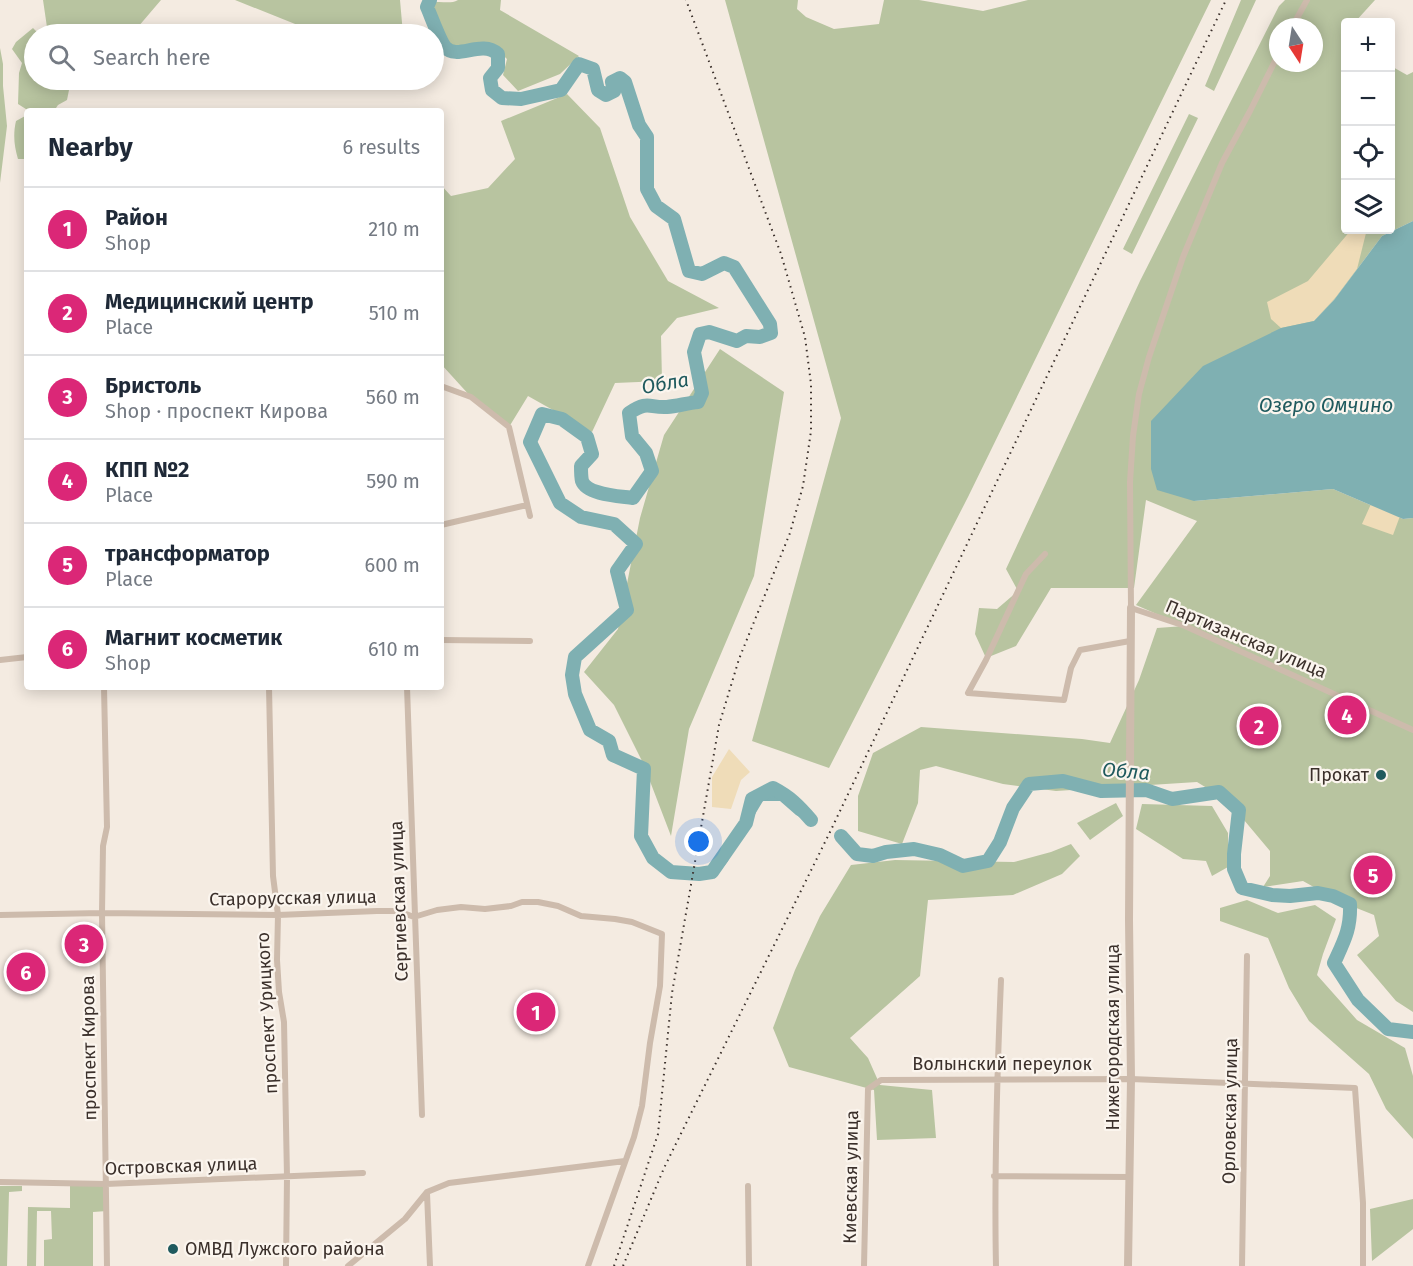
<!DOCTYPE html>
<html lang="en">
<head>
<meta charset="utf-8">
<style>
  :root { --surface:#fff; --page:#f6f6f7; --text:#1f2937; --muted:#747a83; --line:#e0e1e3; --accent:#db2777 }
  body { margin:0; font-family:"Fira Sans",sans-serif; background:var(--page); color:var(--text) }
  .controls { position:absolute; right:18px; top:18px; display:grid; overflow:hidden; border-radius:6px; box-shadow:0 3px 15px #0003 }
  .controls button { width:54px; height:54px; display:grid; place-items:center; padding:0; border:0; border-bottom:2px solid var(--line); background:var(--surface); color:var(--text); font:30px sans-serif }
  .compass { position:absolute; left:1269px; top:18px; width:54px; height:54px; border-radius:50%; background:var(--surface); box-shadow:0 3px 15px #0003; rotate:168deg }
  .you { position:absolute; left:699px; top:842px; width:21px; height:21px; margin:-15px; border:4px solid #fff; border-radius:50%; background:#1a73e8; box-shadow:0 0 0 9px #1a73e833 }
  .badge { display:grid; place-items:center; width:39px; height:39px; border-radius:50%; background:var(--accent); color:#fff; font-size:20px; font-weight:700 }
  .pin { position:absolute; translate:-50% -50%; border:3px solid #fff; box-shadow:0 2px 6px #0006 }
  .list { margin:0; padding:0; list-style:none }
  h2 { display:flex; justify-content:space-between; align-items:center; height:78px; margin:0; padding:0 24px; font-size:26px }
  h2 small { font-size:20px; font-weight:400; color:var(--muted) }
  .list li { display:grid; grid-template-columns:39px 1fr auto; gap:18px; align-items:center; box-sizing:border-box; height:84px; padding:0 24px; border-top:2px solid var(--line) }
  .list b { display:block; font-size:22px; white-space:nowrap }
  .list p { margin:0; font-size:20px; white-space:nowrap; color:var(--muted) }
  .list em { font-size:20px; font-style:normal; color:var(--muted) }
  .icon { flex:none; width:33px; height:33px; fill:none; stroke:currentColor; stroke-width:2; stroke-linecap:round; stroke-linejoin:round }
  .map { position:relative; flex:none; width:1413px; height:1266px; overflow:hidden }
  .search { position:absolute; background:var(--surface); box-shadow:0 3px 15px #0003; left:24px; top:24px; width:420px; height:66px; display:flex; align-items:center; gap:15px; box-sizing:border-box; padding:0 21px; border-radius:33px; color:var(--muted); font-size:22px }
  .panel { position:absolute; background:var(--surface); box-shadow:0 3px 15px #0003; left:24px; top:108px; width:420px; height:582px; border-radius:6px }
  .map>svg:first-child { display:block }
</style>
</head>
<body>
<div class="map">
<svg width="1413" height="1266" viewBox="0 0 1413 1266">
  <rect width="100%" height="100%" fill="#f4ebe1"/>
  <path fill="#b8c4a0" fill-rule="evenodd" d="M43,0H161L132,34H48Z
    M235,0H400L403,34H320Z
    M458,0H501L500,10L579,56L560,74L518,91L503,75L507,59L493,46L474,45L454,49L448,44L431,7L432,3C441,0 449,5 458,0Z
    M725,0H798L797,9L806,17L834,29L879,24L884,0H919L983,11L1028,0H1211L968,497L829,768L752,741L841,418Z
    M1241,0H1256L1214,91L1205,86Z
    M1285,0H1375L1355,22H1346L1345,33L1341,38L1346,41V230H1390L1391,66L1407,75L1413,72V221L1382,236L1334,300L1314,321L1194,501L1333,489L1403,519L1413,518V1012L1396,1001L1357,955L1379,936L1374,915L1339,901L1303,881L1263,887L1270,876V851L1228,801L1197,782L1056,791L1003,784L936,766L920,770L918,803L902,844L858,831V796L873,753L921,727L1082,739L1110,743L1139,680L1157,628L1184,626L1136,605L1197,521L1146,500L1134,588H1051L1016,646L986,658L975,634L979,608L997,609L1018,591L1006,569L1140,281L1279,6ZM1278,27H1314V63H1278Z
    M33,28L39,34H34V80H71L67,100L58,105L54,111H29L18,104L19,73L22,63L12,49L16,42Z
    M0,48L3,64V86L7,126L0,183Z
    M567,94L600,128L630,217L668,281L719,308L677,318L661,336L662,381L615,383L592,432L528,396L509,427L471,397L441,364V185L451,196L488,188L515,159L501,121Z
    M1189,114L1198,118L1132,254L1123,249Z
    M27,115V159H18C14,146 13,134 16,121Z
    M720,349L784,392L754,576L689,729L671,836L643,763L614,705L584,672L618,629L640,518L664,435Z
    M1116,803L1123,816L1090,840L1077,823Z
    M1142,804L1212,806L1228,833V867L1212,876L1206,861L1183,859L1136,829Z
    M1071,844L1080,856L1062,874L1013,895L928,900L920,976L850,1038L868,1058L880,1085L932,1090L936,1138L877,1140L874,1090L789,1067L773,1028L795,970L820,916L851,865L895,860L1014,862L1051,852Z
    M1247,900L1278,913L1315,905L1336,919L1323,954L1317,975L1357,1020L1405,1048L1413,1076V1139L1386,1109L1369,1074L1309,1021L1289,988L1268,938L1220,921V908Z
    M0,1186H22V1191L9,1192L7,1266H0Z
    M70,1186H107V1211L93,1212V1266H44V1240L52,1239L51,1211H37L36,1266H27L28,1207L70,1208Z
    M1413,1199V1229L1372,1261L1370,1209Z"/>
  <path fill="#efdcb8" d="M1351,230H1364L1366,233L1357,269L1336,297L1314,321L1281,328L1271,319L1267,302L1308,281Z
    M1371,504L1400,516L1393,535L1362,524Z
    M729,749L750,772L741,780L731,809L712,807V777Z"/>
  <path fill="#7fb0b2" d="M1413,221V518L1403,519L1333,489L1194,501L1157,490L1151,469V421L1203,366L1281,328L1314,321L1334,300L1382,236Z
    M773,788C790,797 798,805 811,820L807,821L796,815L780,801H763L748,826L733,847L728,861L714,879L712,872L746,823L752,799Z"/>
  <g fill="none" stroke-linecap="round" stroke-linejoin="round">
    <path stroke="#7fb0b2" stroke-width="14" d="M430,0L427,7C431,16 440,41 445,47C457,61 481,39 498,54V68L490,78L492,90L502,98L521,99L561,90L579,64L593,69L598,90L606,95L614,91L612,82L620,78L625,82L639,125L647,137V189L656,206L674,219L689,271L702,274L724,263L734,267L770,324L771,333L760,337L746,336L737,341L709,332L700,334L694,352L702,393L698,402C688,403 677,406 667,407C648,408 649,400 629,413L632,436L646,453L652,471L633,498C620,496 587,495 582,481C581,477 581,470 581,466L592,454L587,437L562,419L542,414L530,442L560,503L581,517L614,524L636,544L617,571L627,610L575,657L572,675L575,694L590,730L609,741L613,755L644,769L641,836L653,858L671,872L699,874L712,872L746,823L752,799L773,788C790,797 798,805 811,820
      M841,836L857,854L873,856L886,852L914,849L940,855L963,866L988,861L1000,842L1013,808L1029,784L1063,781L1101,791L1146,790L1172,799L1219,792L1239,810L1234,854V869L1242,888L1272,895L1290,896L1318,893L1333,896L1350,904C1351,929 1344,941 1334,963L1358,1000L1388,1029L1413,1032"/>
    <path stroke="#cdbbac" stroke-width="6" d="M1292,27L1307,0
      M1278,55L1250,111L1222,163L1183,257L1149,357L1139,394L1133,436L1130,482L1131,608L1185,626L1413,730
      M441,386L471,397L509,427L530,516
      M441,525L527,505
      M1045,554L1026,574L986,660L968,693L1064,700L1071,668L1080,650L1130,641
      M441,640L530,641
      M0,660L27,657
      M104,687L107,827L103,846L102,913L107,1266
      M269,687L273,876L278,915L277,960L279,992L284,1022L287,1177L286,1266
      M407,687L422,1115
      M0,915L102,913L278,915L377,911H398L414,917L437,910L461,907L485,909L511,906L522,902H538L558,906L581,916L615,919L632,922L662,934L660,986L650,1043L642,1106L634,1137L588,1266
      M994,1176L1130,1177
      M0,1182L106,1184L363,1173
      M748,1186L749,1266
      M427,1193L430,1266
      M348,1266L405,1219L427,1192L449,1183L625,1161
      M864,1266L868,1089L881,1080L1131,1079L1355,1088L1363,1203V1266
      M996,1266C994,1170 997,1076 1001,980
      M1242,1266L1247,956"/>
    <path stroke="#cdbbac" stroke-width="8" d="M1128,1266L1131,1079L1129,920L1131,608"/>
    <path stroke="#3b302b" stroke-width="2" stroke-dasharray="1.5 4.5" stroke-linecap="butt" d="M614,1266L658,1134L672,993L719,725L739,659L790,533L803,486L811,431V384L805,337L781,254L686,0
      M623,1266L664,1168L830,832L1226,0"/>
  </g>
  <g fill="#1f5a5e" stroke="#fbf5ee" stroke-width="2">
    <circle cx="1381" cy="775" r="6"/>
    <circle cx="173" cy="1249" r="6"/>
  </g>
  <g text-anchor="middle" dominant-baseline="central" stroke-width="4.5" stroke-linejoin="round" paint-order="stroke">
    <g font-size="18" fill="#3b302b" stroke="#fbf5ee">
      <text transform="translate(1246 639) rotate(23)">Партизанская улица</text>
      <text transform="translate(293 898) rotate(-1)">Старорусская улица</text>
      <text transform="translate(399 901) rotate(-92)">Сергиевская улица</text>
      <text transform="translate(267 1013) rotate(-93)">проспект Урицкого</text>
      <text transform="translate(1113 1037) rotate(-90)">Нижегородская улица</text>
      <text transform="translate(89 1048) rotate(-91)">проспект Кирова</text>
      <text x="1002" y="1064">Волынский переулок</text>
      <text transform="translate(1230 1111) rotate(-89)">Орловская улица</text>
      <text transform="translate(181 1166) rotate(-2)">Островская улица</text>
      <text transform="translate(851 1177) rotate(-89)">Киевская улица</text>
    </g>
    <g font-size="18" fill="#3b302b" stroke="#fbf5ee" text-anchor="end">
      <text x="1369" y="775">Прокат</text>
      <text x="185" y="1249" text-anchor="start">ОМВД Лужского района</text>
    </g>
    <g font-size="20" font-style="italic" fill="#1f5a5e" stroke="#fbf5ee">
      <text transform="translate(665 383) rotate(-10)">Обла</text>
      <text x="1326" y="405">Озеро Омчино</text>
      <text transform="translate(1126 771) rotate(5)">Обла</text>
    </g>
  </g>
</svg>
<div class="controls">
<button>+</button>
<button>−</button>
<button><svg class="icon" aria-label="locate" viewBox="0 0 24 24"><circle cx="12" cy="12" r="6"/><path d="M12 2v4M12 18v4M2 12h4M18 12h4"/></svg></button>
<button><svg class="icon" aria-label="layers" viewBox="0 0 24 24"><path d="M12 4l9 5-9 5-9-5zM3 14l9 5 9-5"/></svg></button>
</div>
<svg class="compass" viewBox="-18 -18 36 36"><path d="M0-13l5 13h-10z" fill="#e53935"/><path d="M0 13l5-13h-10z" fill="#747a83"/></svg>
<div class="you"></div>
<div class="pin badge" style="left:536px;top:1012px">1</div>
<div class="pin badge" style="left:1259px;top:726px">2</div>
<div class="pin badge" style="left:84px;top:944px">3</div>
<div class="pin badge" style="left:1347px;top:715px">4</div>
<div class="pin badge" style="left:1373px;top:875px">5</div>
<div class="pin badge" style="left:26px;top:972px">6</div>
<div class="search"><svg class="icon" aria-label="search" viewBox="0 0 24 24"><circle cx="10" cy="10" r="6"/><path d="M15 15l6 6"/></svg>Search here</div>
<section class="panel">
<h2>Nearby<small>6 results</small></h2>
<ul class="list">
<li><span class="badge">1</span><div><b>Район</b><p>Shop</p></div><em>210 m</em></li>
<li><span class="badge">2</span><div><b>Медицинский центр</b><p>Place</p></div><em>510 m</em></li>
<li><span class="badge">3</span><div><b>Бристоль</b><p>Shop · проспект Кирова</p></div><em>560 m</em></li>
<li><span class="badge">4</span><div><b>КПП №2</b><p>Place</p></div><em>590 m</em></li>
<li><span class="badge">5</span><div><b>трансформатор</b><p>Place</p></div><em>600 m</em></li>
<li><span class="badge">6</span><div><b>Магнит косметик</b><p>Shop</p></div><em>610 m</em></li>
</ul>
</section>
</div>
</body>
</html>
